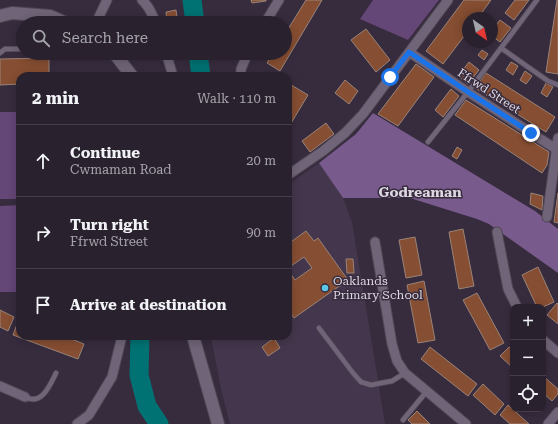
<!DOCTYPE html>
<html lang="en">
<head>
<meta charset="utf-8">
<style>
  :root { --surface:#29212e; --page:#352e3a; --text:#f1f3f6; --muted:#a5a3aa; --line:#453e4a }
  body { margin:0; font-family:"Roboto Serif",serif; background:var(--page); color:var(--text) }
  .controls { position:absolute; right:12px; bottom:12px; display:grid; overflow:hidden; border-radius:8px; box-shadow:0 2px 10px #0003 }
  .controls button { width:36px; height:36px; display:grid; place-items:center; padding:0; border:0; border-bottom:1px solid var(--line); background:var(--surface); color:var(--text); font:20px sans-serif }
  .compass { position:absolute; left:462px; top:12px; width:36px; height:36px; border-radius:50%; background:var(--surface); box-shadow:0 2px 10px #0003; rotate:146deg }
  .stop { position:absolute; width:12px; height:12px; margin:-9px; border:3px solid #1a73e8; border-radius:50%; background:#fff }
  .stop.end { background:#1a73e8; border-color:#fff; box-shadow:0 1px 4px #0008 }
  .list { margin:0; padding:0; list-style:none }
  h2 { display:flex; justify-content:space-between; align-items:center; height:52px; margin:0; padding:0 16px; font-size:17px }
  h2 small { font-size:13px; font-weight:400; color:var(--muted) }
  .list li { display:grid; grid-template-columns:26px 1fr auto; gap:12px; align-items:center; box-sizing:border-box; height:72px; padding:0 16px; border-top:1px solid var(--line) }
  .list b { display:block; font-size:15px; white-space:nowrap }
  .list p { margin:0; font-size:13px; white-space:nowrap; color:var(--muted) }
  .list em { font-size:13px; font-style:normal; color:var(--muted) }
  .icon { flex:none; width:22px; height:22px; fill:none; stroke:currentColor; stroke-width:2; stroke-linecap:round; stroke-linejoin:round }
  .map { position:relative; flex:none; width:558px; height:424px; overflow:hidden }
  .search { position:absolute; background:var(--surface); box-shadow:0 2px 10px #0003; left:16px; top:16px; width:276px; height:44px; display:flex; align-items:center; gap:10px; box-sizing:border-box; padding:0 14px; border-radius:22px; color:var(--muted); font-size:15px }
  .panel { position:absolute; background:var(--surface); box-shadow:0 2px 10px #0003; left:16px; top:72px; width:276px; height:268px; border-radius:12px }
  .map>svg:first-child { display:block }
</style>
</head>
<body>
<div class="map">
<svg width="558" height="424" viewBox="0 0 558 424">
  <rect width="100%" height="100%" fill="#372c3e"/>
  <path fill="#44374d" d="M319,163L343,198L352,222L385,424H230L221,389L211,336H288V185Z"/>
  <path fill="#644677" d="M373,0H439L408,40L360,19Z
    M0,112H20V199H0Z
    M20,205V292H0V206Z"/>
  <path fill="#795a8d" d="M373,113L535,211L558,229V273L489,224L477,219L410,198H343L319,163L356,134Z"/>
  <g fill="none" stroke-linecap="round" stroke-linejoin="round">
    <path stroke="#007273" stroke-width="19" d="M192,0L195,23
      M198,53L201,76
      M140,336L139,375L147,406L159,424"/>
  </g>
  <path fill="#864e32" stroke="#9a8378" d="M251,0H266V1L252,3Z
    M306,0H322L280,71L267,63L273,53H285V34Z
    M464,0H491L478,18H468V31L443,64L426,51Z
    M515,0H529L514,20L505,13Z
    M557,0H558V74L546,72Z
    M176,10L178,23H167L166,12Z
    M500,20L511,28L500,42L492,36V30Z
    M366,29L390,60L376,72L351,40Z
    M482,50L488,54L484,60L478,55Z
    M172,53H183V57L173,59Z
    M49,58V76H20V84L0,85V59Z
    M469,62L479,70L468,84L458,76Z
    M511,62L518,66L513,75L506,70Z
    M416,64L434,77L398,126L378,114Z
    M525,71L532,76L526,84L520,80Z
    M486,73L555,117L546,132L475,88Z
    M345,80L358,91L349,104L335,93Z
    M288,83L308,95L290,125L288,124Z
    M546,83L553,87L547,97L541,93Z
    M451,89L459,96L443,117L435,110Z
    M466,100L549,152L547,165L542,173L455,115Z
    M326,123L334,134L310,152L302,141Z
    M457,147L462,150L457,159L452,156Z
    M531,193L543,196L542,210L530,204Z
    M558,193V223L554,222Z
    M463,229L474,286L459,289L449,232Z
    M306,231L314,241L318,238L348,280L294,318L288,309V270L295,280L312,268L304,257L288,268V244Z
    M415,237L422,275L406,278L399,240Z
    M346,259H353L354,273H347Z
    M538,267L554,302L543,307H537L522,275Z
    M424,281L435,340L418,343L407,285Z
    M477,293L504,343L490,350L463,300Z
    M557,303L558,304V324L547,315Z
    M0,310L14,317L8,331L0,327Z
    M19,319L20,320V336H64L84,344L78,359L13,335Z
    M274,338L280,348L268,356L262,347Z
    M430,347L477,384L468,396L421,359Z
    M509,347L513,350V368L500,356Z
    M543,376L558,389V394L552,401L543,393Z
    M483,384L504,404L495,415L473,395Z
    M508,405L529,424H510L500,415Z
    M417,411L430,424H412L408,420Z"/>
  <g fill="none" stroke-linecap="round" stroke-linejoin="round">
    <defs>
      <path id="lane" d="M501,48L548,81L558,85
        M0,53L5,49H23
        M428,142L468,92L537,0
        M319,328L353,373L361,382L371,385L392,381L405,373
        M25,397C42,406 50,385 56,373
        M403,420L427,391"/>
      <path id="street" d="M142,0C149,6 152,14 156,23
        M96,23L107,0
        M265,23L279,0
        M409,52L468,92L556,149
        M166,53L173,76
        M241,76V69L248,53
        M288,175L323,151L345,133L363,114L448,0
        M547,217L558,138
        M497,232L508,289L517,307
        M375,242L392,344L397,361L405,373L466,424
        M543,340L558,353
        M0,386L25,397
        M77,424L89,415L112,377L122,336
        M548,424L558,412"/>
      <path id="secondary" d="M0,16L12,13L50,16L66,23
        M114,53L132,76
        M193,336L218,424"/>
    </defs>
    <use href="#lane" stroke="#504755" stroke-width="6"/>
    <use href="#street" stroke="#504755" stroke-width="11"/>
    <use href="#secondary" stroke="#504755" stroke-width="14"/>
    <use href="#lane" stroke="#706578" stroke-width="4.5"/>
    <use href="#street" stroke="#706578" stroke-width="9"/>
    <use href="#secondary" stroke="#706578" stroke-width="12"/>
  </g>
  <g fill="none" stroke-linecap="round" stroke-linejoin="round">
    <path stroke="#1a73e8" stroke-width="5" d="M390,77L409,52L468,92L531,133"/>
  </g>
  <circle fill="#5cc7e8" stroke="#372c3e" stroke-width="1.5" cx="325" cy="288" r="4"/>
  <g text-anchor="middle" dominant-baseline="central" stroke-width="3" stroke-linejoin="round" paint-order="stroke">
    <g font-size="12" fill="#ddd7e2" stroke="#372c3e">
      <text transform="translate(489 91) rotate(33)">Ffrwd Street</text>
    </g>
    <g font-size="12" fill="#ddd7e2" stroke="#372c3e" text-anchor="start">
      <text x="333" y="281">Oaklands<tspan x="333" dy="14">Primary School</tspan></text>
    </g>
    <g font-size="14" font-weight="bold" fill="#ddd7e2" stroke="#372c3e">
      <text x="420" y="192">Godreaman</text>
    </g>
  </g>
</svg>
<div class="controls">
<button>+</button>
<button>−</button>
<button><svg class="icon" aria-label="locate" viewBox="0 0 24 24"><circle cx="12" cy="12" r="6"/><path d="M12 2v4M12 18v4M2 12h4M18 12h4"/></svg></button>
</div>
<svg class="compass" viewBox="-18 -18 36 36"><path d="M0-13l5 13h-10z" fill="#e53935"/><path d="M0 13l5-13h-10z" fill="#a5a3aa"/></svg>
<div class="stop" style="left:390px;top:77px"></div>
<div class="stop end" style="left:531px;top:133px"></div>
<div class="search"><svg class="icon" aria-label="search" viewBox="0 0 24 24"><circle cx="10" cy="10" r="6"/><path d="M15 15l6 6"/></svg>Search here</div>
<section class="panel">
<h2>2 min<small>Walk · 110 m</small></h2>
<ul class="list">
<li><svg class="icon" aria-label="ahead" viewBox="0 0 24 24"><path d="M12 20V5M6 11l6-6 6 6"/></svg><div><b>Continue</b><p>Cwmaman Road</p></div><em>20 m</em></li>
<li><svg class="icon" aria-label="right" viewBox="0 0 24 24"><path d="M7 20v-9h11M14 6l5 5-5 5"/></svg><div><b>Turn right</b><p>Ffrwd Street</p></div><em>90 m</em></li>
<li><svg class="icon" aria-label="arrive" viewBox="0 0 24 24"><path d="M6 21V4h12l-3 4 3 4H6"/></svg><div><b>Arrive at destination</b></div></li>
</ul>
</section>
</div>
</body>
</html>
